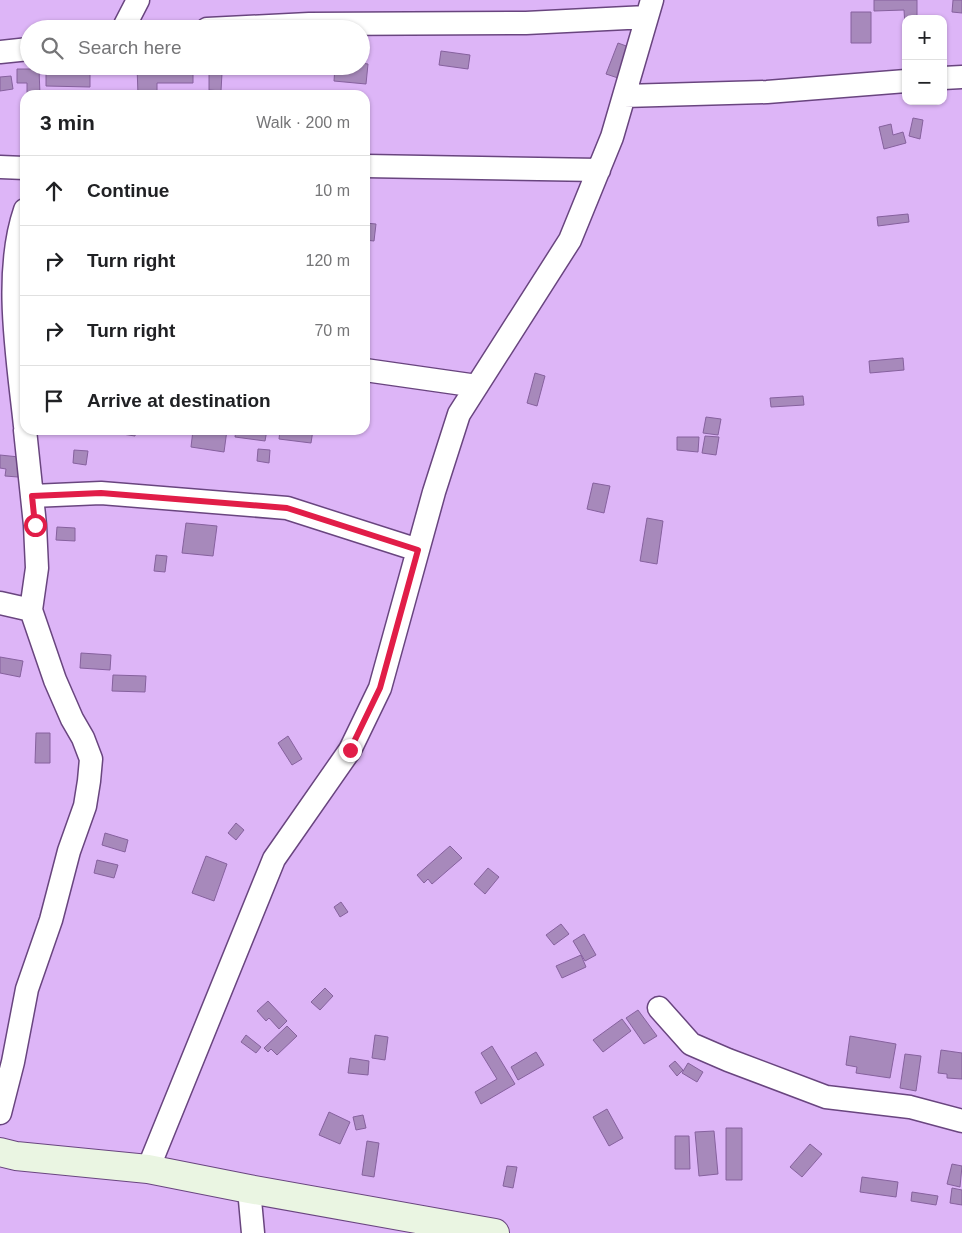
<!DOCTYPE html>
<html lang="en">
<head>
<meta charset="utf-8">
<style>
  :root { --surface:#fff; --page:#f2f2f2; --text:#202124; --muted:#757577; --line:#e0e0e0 }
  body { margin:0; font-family:Helvetica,sans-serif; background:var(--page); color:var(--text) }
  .controls { position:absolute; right:15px; top:15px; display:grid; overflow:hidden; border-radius:10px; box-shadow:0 1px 4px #0004 }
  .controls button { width:45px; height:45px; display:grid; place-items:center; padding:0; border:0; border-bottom:1px solid var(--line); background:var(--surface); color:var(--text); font:25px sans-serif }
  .stop { position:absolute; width:15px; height:15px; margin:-11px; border:4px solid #e11d48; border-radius:50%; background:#fff }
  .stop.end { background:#e11d48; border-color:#fff; box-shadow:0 1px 5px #0008 }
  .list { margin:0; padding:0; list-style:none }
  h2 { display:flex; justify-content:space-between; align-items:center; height:65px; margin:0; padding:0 20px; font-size:21px }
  h2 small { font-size:16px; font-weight:400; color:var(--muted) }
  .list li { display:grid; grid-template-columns:32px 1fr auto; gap:15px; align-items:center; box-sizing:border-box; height:70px; padding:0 20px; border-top:1px solid var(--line) }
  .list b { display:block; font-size:19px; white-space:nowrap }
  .list em { font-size:16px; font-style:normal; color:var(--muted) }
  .icon { flex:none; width:28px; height:28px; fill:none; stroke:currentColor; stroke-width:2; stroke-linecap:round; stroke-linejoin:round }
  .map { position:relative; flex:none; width:962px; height:1233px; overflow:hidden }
  .search { position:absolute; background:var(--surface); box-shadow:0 1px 4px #0004; left:20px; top:20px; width:350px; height:55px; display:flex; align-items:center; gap:12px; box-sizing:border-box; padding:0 18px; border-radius:28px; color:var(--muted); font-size:19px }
  .panel { position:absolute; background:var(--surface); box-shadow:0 1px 4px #0004; left:20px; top:90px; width:350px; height:345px; border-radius:15px }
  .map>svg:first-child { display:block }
</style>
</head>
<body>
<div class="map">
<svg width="962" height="1233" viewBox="0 0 962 1233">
  <rect width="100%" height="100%" fill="#ddb5f7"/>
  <path fill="#a789bb" stroke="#86619e" d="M874,0H917V19H906V43L904,10L874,11Z
    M953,0H962V13L952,12Z
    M851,12H871V43H851Z
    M618,43L629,47L618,78L606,74Z
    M441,51L470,55L468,69L439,65Z
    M361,63L368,64L366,84L334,81L335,66H361Z
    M137,66H193V83H157V95H138Z
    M46,68H90V87L46,86Z
    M17,69H39L40,95H27V83H17Z
    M209,73H222L221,91L209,90Z
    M11,76L13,89L0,91V77Z
    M913,118L923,120L920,139L909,136Z
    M891,124L893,135L903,132L906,143L884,149L879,127Z
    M908,214L909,222L878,226L877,217Z
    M365,223L376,224L374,241L365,240Z
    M903,358L904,370L870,373L869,361Z
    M535,373L545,376L537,406L527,403Z
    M803,396L804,405L771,407L770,398Z
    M706,417L721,419L718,435L703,433Z
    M117,430H136L135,436L116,433Z
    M193,430H227L224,452L191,447Z
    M236,430H267L265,441L235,437Z
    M280,430H313L311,443L279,439Z
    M705,436L719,437L716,455L702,453Z
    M677,437H699L698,452L677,450Z
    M258,449L270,450L269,463L257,461Z
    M74,450L88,451L86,465L73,463Z
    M0,455L19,457L18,477L5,476L6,469L0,468Z
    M593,483L610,486L604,513L587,509Z
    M647,518L663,521L657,564L640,561Z
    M186,523L217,526L213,556L182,553Z
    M57,527L75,528V541L56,540Z
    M156,555L167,556L165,572L154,571Z
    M81,653L111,655L110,670L80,668Z
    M0,657L23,661L20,677L0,673Z
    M113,675L146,676L145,692L112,691Z
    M36,733H50V763H35Z
    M288,736L302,759L292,765L278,743Z
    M236,823L244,830L236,840L228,833Z
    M105,833L128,840L125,852L102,845Z
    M450,846L462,858L432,884L428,879L424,883L417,875Z
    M206,856L227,864L214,901L192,893Z
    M97,860L118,865L114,878L94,873Z
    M488,868L499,877L485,894L474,884Z
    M341,902L348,912L340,917L334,907Z
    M561,924L569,934L554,945L546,935Z
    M584,934L596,955L585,961L573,941Z
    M581,955L586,967L562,978L556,966Z
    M325,988L333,996L320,1010L311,1002Z
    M268,1001L287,1021L279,1029L269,1018L266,1021L257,1011Z
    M638,1010L657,1036L644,1044L626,1018Z
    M622,1019L631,1031L603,1052L593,1040Z
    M287,1026L297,1036L277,1055L271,1049L268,1052L264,1048Z
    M246,1035L261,1047L256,1053L241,1042Z
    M375,1035L388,1037L385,1060L372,1058Z
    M850,1036L896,1044L890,1078L856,1073L857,1067L846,1065Z
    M492,1046L515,1084L481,1104L475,1092L497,1079L481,1053Z
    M941,1050L962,1053V1079L947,1078V1074L938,1073Z
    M536,1052L544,1065L518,1080L511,1067Z
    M905,1054L921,1056L916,1091L900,1088Z
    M350,1058L369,1061L368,1075L348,1073Z
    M675,1061L683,1070L677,1076L669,1066Z
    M688,1063L703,1072L697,1082L682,1073Z
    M607,1109L623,1138L609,1146L593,1117Z
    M329,1112L350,1122L340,1144L319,1135Z
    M363,1115L366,1128L356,1130L353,1117Z
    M726,1128H742V1180H726Z
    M714,1131L718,1174L699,1176L695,1132Z
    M675,1136H689L690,1169H675Z
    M367,1141L379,1143L374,1177L362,1175Z
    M810,1144L822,1154L802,1177L790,1167Z
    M952,1164L962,1166L960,1187L947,1184Z
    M507,1166L517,1167L513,1188L503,1186Z
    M862,1177L898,1182L896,1197L860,1192Z
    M952,1188L962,1190V1205L950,1203Z
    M912,1192L938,1196L936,1205L911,1201Z"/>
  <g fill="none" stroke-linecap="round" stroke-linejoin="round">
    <defs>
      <path id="street" d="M123,29L138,0
        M207,29L309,24L526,23L647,17
        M0,52L29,49
        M943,78L962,77
        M624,96L767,92L906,81
        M365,166L599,170
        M0,167L25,168
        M25,210C3,274 18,359 25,426
        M365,370L477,386
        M25,430L35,525L37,568L31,610
        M32,496L101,493L287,508L418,550
        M0,603L31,610L55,680L72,719L83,738L91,759L89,781L85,806L69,851L51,920L27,989L13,1062L0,1113
        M659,1008L691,1044L728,1060L826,1097L910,1107L962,1121
        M148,1169L274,859L350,750L380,688L434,492L459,414L570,240L612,137L652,0
        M249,1189L253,1233"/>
      <path id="secondary" d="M0,1152L16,1156L148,1169L249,1189L495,1233"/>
    </defs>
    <use href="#street" stroke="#69457f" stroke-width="25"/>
    <use href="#secondary" stroke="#69457f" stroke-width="30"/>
    <use href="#street" stroke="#fff" stroke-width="22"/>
    <use href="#secondary" stroke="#eaf5e2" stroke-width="28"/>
  </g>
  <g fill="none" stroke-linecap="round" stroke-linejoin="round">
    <path stroke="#e11d48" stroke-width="6" d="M35,525L32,496L101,493L287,508L418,550L380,688L350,750"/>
  </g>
</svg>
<div class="controls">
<button>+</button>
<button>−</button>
</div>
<div class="stop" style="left:35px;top:525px"></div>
<div class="stop end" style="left:350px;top:750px"></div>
<div class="search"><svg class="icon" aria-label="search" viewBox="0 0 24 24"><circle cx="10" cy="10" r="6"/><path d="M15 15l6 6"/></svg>Search here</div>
<section class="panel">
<h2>3 min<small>Walk · 200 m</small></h2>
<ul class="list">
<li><svg class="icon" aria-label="ahead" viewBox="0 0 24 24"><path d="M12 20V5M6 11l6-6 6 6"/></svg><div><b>Continue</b></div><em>10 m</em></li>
<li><svg class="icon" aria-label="right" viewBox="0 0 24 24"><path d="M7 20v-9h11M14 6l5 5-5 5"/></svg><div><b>Turn right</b></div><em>120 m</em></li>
<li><svg class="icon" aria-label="right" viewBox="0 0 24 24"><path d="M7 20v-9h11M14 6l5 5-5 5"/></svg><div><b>Turn right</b></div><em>70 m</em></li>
<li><svg class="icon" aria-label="arrive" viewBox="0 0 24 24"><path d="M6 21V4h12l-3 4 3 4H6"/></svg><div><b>Arrive at destination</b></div></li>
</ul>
</section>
</div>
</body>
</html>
